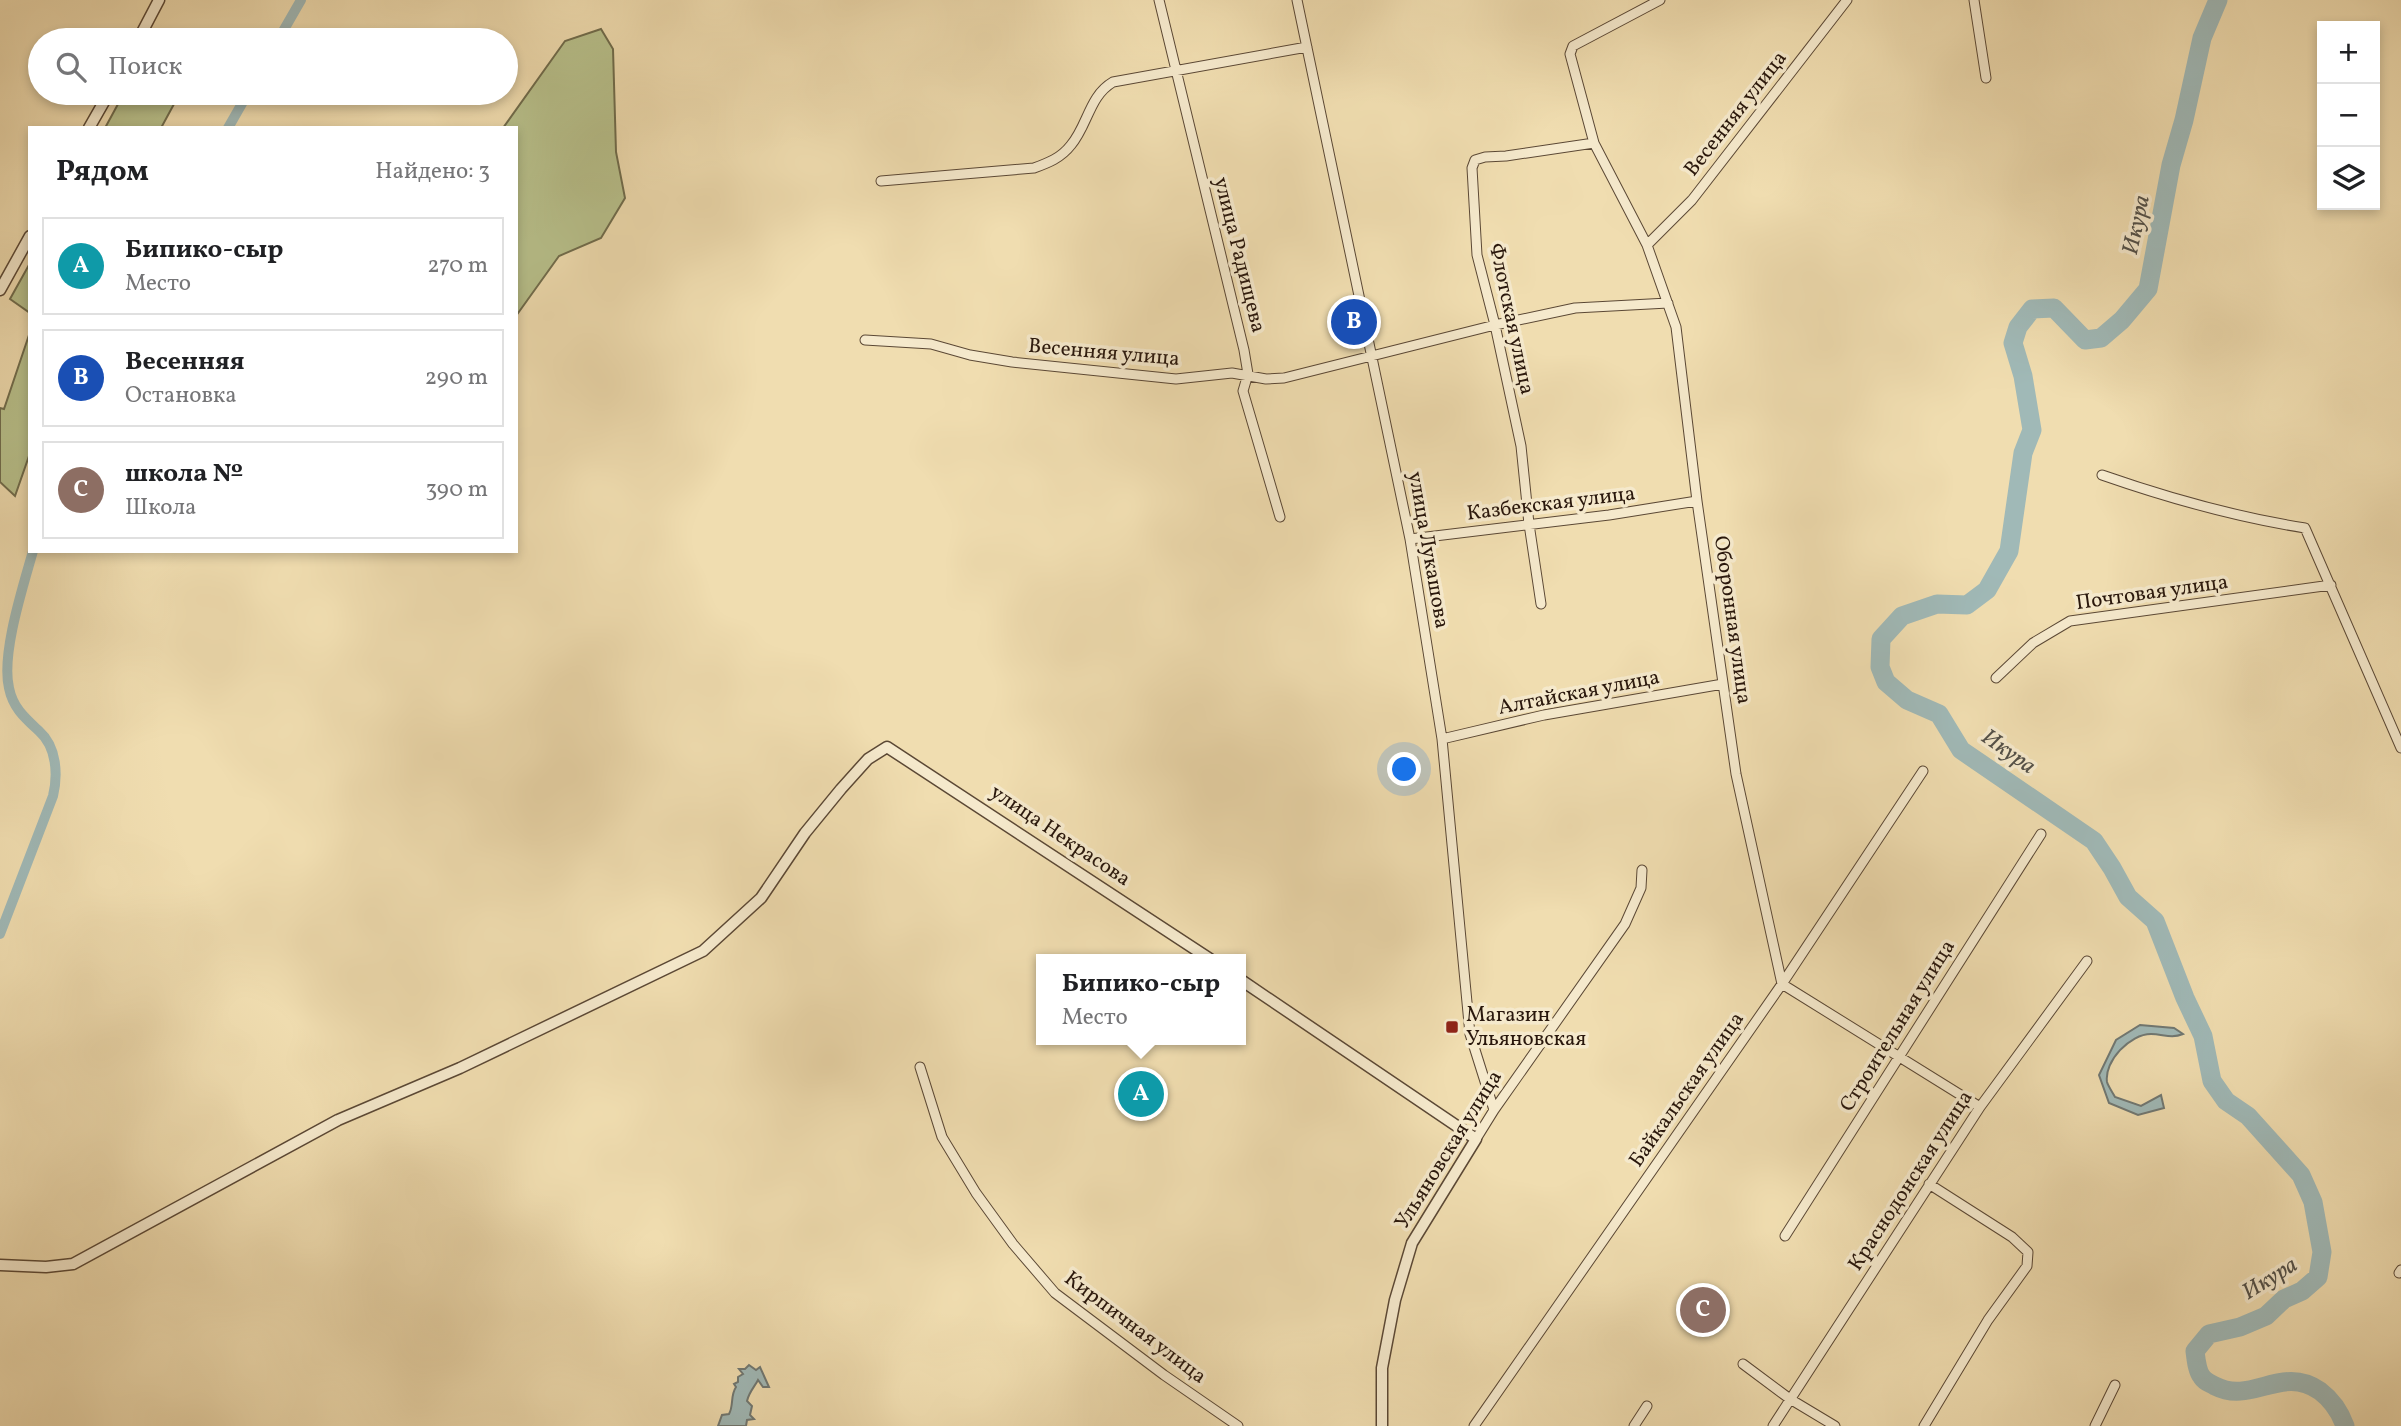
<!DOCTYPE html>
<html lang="ru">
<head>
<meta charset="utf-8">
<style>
  :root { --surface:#fff; --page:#f6f6f6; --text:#202124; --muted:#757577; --line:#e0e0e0; --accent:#b45309 }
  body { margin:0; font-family:Vollkorn,serif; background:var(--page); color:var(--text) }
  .controls { position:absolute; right:21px; top:21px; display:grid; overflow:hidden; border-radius:0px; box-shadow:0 4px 10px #0003 }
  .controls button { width:63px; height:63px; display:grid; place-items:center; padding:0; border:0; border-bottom:2px solid var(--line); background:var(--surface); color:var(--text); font:35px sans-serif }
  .you { position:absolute; left:1405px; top:770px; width:24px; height:24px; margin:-18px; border:5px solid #fff; border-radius:50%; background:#1a73e8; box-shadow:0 0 0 10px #1a73e833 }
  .badge { display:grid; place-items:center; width:46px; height:46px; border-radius:50%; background:var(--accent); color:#fff; font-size:23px; font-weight:700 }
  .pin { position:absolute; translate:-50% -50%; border:4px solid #fff; box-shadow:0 2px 7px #0006 }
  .popup { position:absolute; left:1036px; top:954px; width:210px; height:91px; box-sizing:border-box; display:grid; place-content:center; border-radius:0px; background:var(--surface); filter:drop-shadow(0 2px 5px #0005); font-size:23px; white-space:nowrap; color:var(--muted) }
  .popup b { font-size:26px; color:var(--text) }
  .popup::after { content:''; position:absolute; left:50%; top:100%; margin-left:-14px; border:14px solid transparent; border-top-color:var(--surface) }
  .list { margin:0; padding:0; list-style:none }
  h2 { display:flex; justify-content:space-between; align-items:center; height:91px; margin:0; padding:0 28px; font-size:30px }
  h2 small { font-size:23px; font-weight:400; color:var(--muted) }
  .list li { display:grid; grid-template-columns:46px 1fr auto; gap:21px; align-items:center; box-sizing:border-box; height:98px; margin:0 14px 14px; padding:0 14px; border:2px solid var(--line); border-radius:0px }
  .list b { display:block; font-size:26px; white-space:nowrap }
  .list p { margin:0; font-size:23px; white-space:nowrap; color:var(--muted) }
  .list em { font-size:23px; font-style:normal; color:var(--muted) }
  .icon { flex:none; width:38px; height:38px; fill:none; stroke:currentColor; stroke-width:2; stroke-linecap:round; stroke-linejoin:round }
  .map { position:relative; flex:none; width:2401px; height:1426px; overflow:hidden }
  .search { position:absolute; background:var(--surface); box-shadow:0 4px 10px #0003; left:28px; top:28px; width:490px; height:77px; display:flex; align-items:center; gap:18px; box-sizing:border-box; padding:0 24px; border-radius:38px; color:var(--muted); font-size:26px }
  .panel { position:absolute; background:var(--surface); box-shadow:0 4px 10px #0003; left:28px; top:126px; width:490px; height:427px; border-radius:0px }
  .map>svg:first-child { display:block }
</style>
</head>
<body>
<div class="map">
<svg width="2401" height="1426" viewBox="0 0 2401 1426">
  <rect width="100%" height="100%" fill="#f0ddb0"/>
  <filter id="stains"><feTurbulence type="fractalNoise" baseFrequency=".00286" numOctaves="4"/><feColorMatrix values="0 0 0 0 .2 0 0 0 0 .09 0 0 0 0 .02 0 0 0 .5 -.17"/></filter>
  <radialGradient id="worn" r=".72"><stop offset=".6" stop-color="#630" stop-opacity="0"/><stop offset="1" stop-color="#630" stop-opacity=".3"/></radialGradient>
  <path fill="#b8c18c" stroke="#706c4c" stroke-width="2" d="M601,29L613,49L616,152L625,198L601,238L559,256L516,316V128H503L565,41Z
    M124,93H180L161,128H105Z
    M30,263V313L10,299Z
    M30,332V453L15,496L0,482V408L4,409Z"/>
  <path fill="#a0b9b7" stroke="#707873" stroke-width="2" d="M2140,1025L2174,1028L2183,1034C2171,1039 2163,1034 2151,1034C2130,1034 2104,1061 2107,1082C2108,1086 2113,1093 2115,1097L2141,1106L2161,1095L2164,1108L2138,1115L2109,1103L2099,1075L2116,1040Z
    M749,1365L756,1370L760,1367L769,1387H763L758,1380C755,1386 749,1392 747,1401L752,1406L750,1415L754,1419L747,1420L746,1426H718L722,1415L729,1414C734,1405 730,1396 736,1387L734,1384L738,1382V1377L743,1374L739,1369H745Z"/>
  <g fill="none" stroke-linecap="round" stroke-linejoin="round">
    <path stroke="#a0b9b7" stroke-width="10" d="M278,40L301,0
      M228,128L248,93
      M0,934L53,796C58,775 57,747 39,731C25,718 13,708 9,688C1,654 23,587 33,551"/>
    <path stroke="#a0b9b7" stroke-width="19" d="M2218,0L2202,38L2184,120L2171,165L2148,289L2122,320L2101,338L2085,340L2054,308L2032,309L2018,327L2013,343L2023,376L2032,430L2023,453L2009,551L1987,590L1967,605L1937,604L1902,616L1881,639L1880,667L1886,682L1907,700L1939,714L1961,750L2094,841L2112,868L2128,897L2155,921L2185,998L2203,1036L2212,1081L2226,1101L2248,1116L2301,1175L2313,1202L2322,1252L2318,1277L2302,1291L2284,1299L2266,1316L2240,1327L2209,1334L2195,1351C2196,1359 2197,1371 2202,1377C2205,1382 2210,1383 2215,1386C2252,1405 2282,1364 2320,1391C2332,1400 2340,1412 2345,1426"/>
    <defs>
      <path id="minor" d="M1159,0L1244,350L1248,374L1243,391L1280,517
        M1297,0L1410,539L1442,739L1470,1034L1494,1110
        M1660,0L1573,46L1570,54L1594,143L1647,245L1676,327L1697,501L1736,774L1782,984L1980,1107
        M1974,0L1986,78
        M881,181L1034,168C1048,163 1061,158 1071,145C1088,125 1089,96 1113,82L1307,47
        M1647,245L1692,200L1847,0
        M865,340L931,344L970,355L1012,362L1176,379L1232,373L1266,379L1284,378L1495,325L1575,308L1668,303
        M2102,475C2168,498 2235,517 2305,528L2401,748
        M1410,539L1609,515L1697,501
        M1541,604L1529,524L1521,446L1495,325L1477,255L1472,168L1475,160L1485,157L1506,156L1594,143
        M1996,678L2033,643L2070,621L2331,585
        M1442,739L1544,715L1723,684
        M920,1067L942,1137L976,1193L1013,1244L1055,1293L1164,1375L1238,1426
        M1476,1139L1494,1110L1625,924L1641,888L1642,870
        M1785,1236L2041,834
        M2399,1273L2401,1270
        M1743,1364L1790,1399L1835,1426
        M1474,1426L1782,984L1923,771
        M1634,1426L1647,1406
        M1773,1426L1980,1107L2087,961
        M1924,1426L1988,1320L2027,1266L2028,1252L2012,1237L1929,1184
        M2095,1426L2115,1385"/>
      <path id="tertiary" d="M138,40L159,0
        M89,128L109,93
        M0,290L30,236
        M1241,980L1476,1139L1412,1243L1395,1300L1382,1368V1426
        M0,1265L46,1267L73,1264L338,1120L460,1068L703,951L761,898L805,833L841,789L868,759L887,747L1210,959"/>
    </defs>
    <use href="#minor" stroke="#5b4835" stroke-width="11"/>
    <use href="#tertiary" stroke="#5b4835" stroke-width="13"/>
    <use href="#minor" stroke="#f5e9cc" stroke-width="9"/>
    <use href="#tertiary" stroke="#f5e9cc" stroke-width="10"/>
  </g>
  <rect fill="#8f2418" stroke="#f5e9cc" stroke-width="2.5" x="1445" y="1020" width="14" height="14" rx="3.5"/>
  <g text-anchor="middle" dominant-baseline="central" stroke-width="7" stroke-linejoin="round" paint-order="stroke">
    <g font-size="21" fill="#29170c" stroke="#f5e9cc">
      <text transform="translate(1736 114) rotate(-52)">Весенняя улица</text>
      <text transform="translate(1239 255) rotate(76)">улица Радищева</text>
      <text transform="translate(1511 319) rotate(78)">Флотская улица</text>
      <text transform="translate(1104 353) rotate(5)">Весенняя улица</text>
      <text transform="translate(1551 504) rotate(-7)">Казбекская улица</text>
      <text transform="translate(1428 550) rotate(80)">улица Лукашова</text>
      <text transform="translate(2152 593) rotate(-8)">Почтовая улица</text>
      <text transform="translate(1732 620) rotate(82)">Оборонная улица</text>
      <text transform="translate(1579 693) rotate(-11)">Алтайская улица</text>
      <text transform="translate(1060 836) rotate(34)">улица Некрасова</text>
      <text transform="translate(1898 1026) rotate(-58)">Строительная улица</text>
      <text transform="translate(1687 1090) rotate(-55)">Байкальская улица</text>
      <text transform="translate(1449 1150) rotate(-58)">Ульяновская улица</text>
      <text transform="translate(1911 1181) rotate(-57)">Краснодонская улица</text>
      <text transform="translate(1135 1328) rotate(37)">Кирпичная улица</text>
    </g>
    <g font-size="21" fill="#29170c" stroke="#f5e9cc" text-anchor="start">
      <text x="1466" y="1015">Магазин<tspan x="1466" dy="24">Ульяновская</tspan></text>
    </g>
    <g font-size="23" font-style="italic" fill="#535048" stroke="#f5e9cc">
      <text transform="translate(2137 225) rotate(-78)">Икура</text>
      <text transform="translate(2008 752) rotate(35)">Икура</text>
      <text transform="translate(2270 1279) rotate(-32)">Икура</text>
    </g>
  </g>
  <rect width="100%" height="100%" filter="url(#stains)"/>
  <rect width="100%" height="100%" fill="url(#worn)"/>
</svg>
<div class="controls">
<button>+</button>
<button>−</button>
<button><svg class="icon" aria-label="layers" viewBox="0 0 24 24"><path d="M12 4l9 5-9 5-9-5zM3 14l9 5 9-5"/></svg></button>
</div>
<div class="you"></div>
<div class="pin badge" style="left:1141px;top:1094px;background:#0f9aa8">A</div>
<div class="popup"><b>Бипико-сыр</b>Место</div>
<div class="pin badge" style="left:1354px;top:322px;background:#1a4fb4">B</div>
<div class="pin badge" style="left:1703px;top:1310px;background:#8d6e63">C</div>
<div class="search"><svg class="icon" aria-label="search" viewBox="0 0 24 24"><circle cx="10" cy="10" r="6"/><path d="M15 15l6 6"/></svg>Поиск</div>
<section class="panel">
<h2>Рядом<small>Найдено: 3</small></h2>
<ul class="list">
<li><span class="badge" style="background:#0f9aa8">A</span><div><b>Бипико-сыр</b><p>Место</p></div><em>270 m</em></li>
<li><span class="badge" style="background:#1a4fb4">B</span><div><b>Весенняя</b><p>Остановка</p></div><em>290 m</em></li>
<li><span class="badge" style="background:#8d6e63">C</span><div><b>школа №</b><p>Школа</p></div><em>390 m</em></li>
</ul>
</section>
</div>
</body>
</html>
